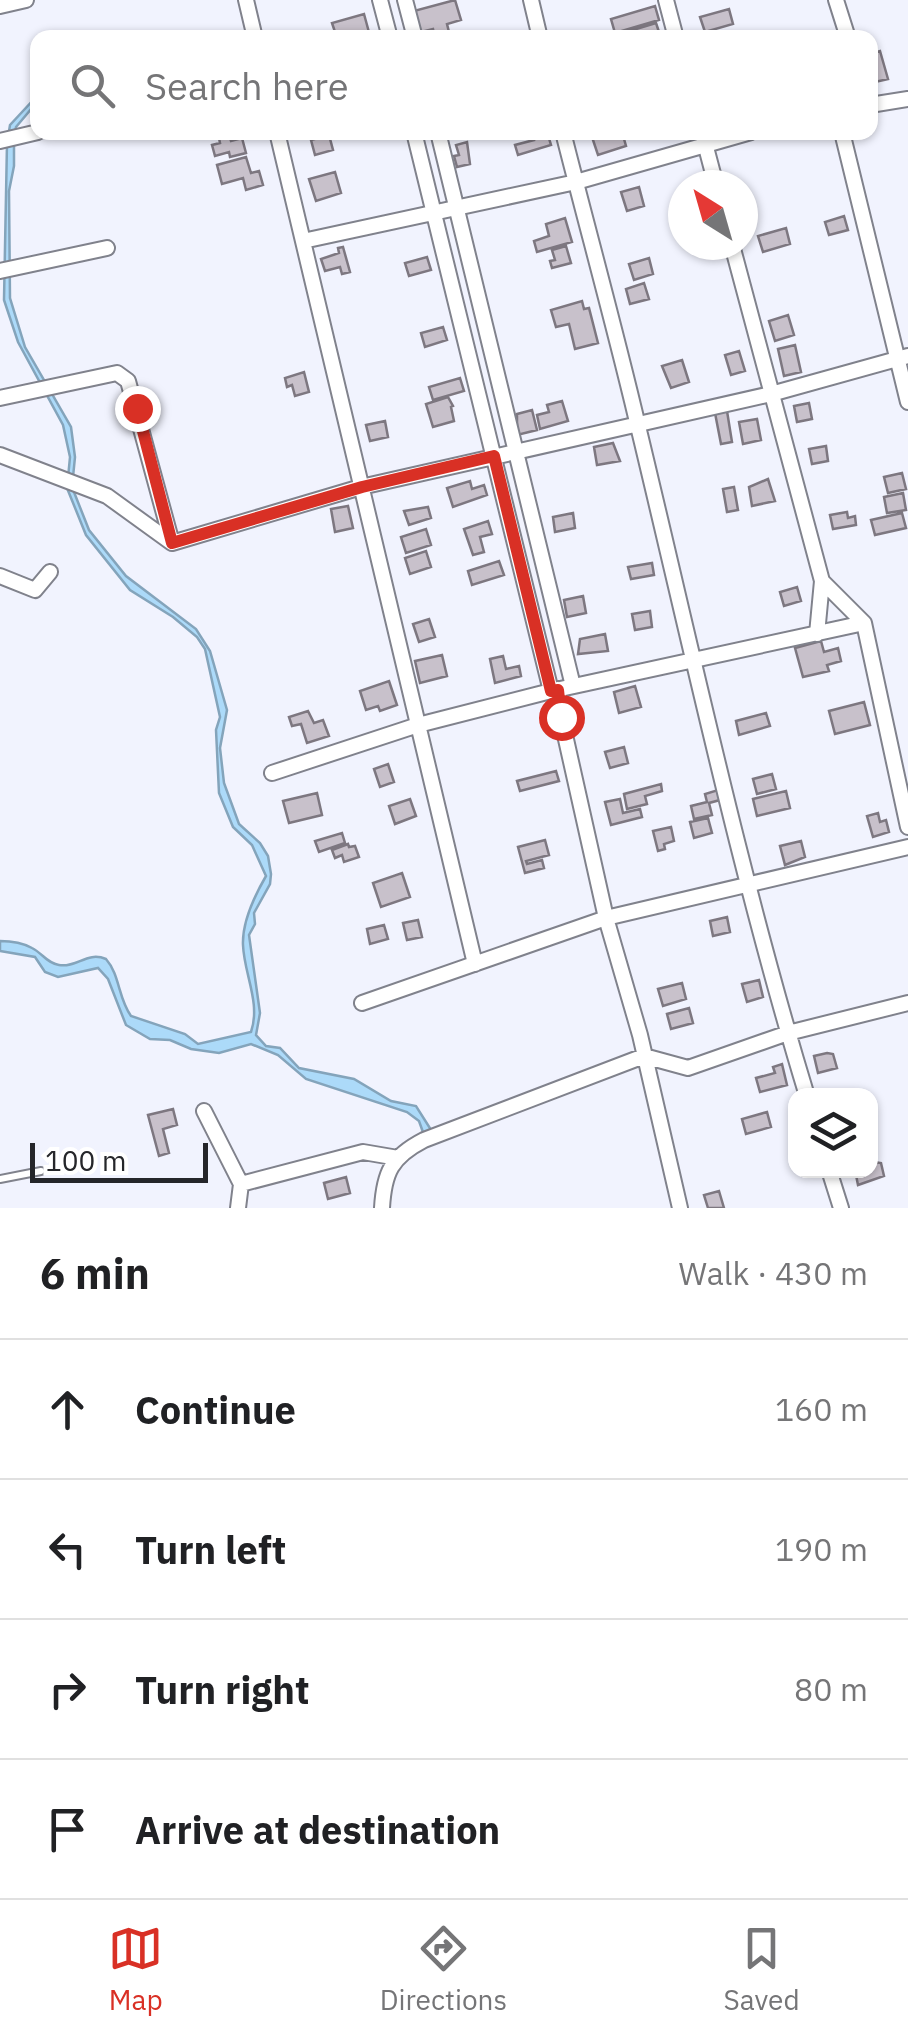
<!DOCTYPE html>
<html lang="en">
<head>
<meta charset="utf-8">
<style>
  :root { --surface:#fff; --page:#f2f2f2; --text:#202124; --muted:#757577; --line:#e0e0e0; --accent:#d93025 }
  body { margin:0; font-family:"IBM Plex Sans",sans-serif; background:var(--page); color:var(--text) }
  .controls { position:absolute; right:30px; bottom:30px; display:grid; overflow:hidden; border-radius:20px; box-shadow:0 2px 8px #0004 }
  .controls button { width:90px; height:90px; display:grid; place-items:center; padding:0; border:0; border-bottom:2px solid var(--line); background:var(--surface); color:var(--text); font:50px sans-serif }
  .compass { position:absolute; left:668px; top:170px; width:90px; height:90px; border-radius:50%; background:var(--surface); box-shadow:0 2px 8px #0004; rotate:323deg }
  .scale { position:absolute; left:30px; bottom:25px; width:178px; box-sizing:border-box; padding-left:10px; border:5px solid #25262a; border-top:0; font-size:28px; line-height:35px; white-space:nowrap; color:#25262a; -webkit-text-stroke:8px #fff; paint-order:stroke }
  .stop { position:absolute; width:30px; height:30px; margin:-22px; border:8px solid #d93025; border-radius:50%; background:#fff }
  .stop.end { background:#d93025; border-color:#fff; box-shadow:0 2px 10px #0008 }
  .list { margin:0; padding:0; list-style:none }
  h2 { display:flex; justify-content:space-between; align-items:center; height:130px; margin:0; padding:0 40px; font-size:42px }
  h2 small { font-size:32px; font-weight:400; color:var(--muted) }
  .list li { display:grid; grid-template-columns:65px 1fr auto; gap:30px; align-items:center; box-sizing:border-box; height:140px; padding:0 40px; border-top:2px solid var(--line) }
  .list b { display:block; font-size:38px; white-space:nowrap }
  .list em { font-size:32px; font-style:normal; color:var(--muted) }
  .icon { flex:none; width:55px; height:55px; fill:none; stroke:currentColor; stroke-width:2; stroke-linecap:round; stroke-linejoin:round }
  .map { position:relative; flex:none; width:908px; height:1208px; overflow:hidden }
  .search { position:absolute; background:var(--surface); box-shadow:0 2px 8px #0004; left:30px; right:30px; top:30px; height:110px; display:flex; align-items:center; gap:25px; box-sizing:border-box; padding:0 35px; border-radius:20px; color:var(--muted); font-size:38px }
  .sheet { height:690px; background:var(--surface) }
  nav { display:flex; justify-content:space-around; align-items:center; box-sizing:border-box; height:140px; border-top:2px solid var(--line); background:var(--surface); font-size:28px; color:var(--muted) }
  nav a { display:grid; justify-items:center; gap:5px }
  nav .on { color:var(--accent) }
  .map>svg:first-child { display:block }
</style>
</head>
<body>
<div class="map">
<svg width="908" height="1208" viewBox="0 0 908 1208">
  <rect width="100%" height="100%" fill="#f1f3fe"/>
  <path fill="#acdaf9" stroke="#84a4bb" stroke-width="2.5" d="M37,96V102L16,127L14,139V166L9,191L10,298L25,347L71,427L75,457L72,487L89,530L126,576L196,629L210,651L227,710L220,748L224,783L239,824L260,843L268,856L271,874L270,884L254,913L255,924L249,935L260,1013L256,1035L266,1046L280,1048L299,1068L354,1079L391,1101L416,1106L433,1133L424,1135L419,1121L407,1112L306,1079L278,1055L251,1044L219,1053L191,1049L170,1040L150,1039L126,1025L108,979L98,968L58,977L45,972L35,957L0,951V941C10,941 23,943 32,948C42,953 48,964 59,965C77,968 87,951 106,959C120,975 118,998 131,1016L185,1034L198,1044L251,1032C261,1003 244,974 243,945C242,921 255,895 266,876L252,845L233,827L219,793L216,730L220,717L205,649L197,637L173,617L130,590L86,535L67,488L70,457L63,425L18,342L4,300L7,143L10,125Z"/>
  <path fill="#c8c1cb" stroke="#7d7780" stroke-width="2.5" d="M455,0L461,20L447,24L450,36L435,38L433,29L417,33L410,12Z
    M655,6L659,20L615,33L611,19Z
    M729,9L733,24L705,32L700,17Z
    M364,14L370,36L337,38L332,23Z
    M656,23L661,38H627L626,32Z
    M880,51L888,79L875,82L870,54Z
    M532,132H547L551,145L518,155L515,145L534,140Z
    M608,132H622L626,146L598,155L592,137Z
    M229,135L231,141L242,138L246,153L230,157L229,152L215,156L212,145L220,143L219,138Z
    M329,135L333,150L315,155L311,140Z
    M467,142L470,164L457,167L454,156L459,155L456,145Z
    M246,157L251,173L259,171L263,185L246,190L243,178L222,184L217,165Z
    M335,172L341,193L316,201L309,179Z
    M639,187L644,206L627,211L621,192Z
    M844,216L848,230L829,235L825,222Z
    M565,218L572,242L537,252L534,241L549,236L546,224Z
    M786,228L790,244L763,252L758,236Z
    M566,246L571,263L552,268L550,261L555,260L552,250Z
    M343,247L350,272L342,274L340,267L325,271L321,259L339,253L338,248Z
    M427,257L431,270L409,276L405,263Z
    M649,258L653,274L634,280L629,264Z
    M644,283L649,299L630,304L626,289Z
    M582,301L584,309L589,308L598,343L575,349L569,324L556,327L551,310Z
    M788,315L794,335L775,341L769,321Z
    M443,327L447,340L425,347L421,333Z
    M795,345L801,372L784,376L778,349Z
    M739,351L745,371L731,375L725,355Z
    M682,360L689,382L671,388L662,366Z
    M304,372L309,392L295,396L292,385L287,387L285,378Z
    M460,378L464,391L433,400L429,387Z
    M448,397L453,406L451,407L454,421L433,427L426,404Z
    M562,401L568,421L540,429L537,415L549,412L547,405Z
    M809,403L812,419L797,422L794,406Z
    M532,410L537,430L517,435V414Z
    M727,411L732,442L721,444L715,413Z
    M757,419L761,440L743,444L739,422Z
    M385,421L388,437L370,441L366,425Z
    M613,443L620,461L597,465L594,447Z
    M826,446L828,461L812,464L809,449Z
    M902,473L906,489L888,493L884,477Z
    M768,479L775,501L752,506L749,487Z
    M470,481L472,489L484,485L487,495L453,507L447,488Z
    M734,487L738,510L727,512L723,489Z
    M903,493L906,510L887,513L884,497Z
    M348,506L353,528L335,532L331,509Z
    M428,507L431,518L409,525L404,511Z
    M847,512L848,518L855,516L856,525L833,529L830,515Z
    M573,513L575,528L555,532L553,517Z
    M902,513L906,528L875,535L871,520Z
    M488,521L492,534L480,537L484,552L473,555L464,529Z
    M426,529L431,545L406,553L401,537Z
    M426,551L431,567L410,574L405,558Z
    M499,561L504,575L472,585L468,571Z
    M652,563L654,575L631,579L628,567Z
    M797,587L801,601L784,606L780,592Z
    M583,596L586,613L567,617L564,600Z
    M650,611L652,627L635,630L632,614Z
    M429,619L435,637L419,642L413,624Z
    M605,634L608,651L578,654L580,639Z
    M821,641L824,652L838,648L841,661L827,665L829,671L803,677L795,648Z
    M442,655L447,676L420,683L415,661Z
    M503,656L506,669L519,666L521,676L495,683L490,659Z
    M389,681L397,705L380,711L378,706L366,710L360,691Z
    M635,686L641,707L619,713L614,692Z
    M864,702L870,725L835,734L829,711Z
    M308,711L314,723L323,720L329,736L307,743L301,724L292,726L289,717Z
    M766,713L770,726L739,735L736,721Z
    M624,747L628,763L610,768L605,752Z
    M388,764L394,782L380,787L374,769Z
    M556,771L559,781L520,791L517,781Z
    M772,774L776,789L757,794L753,779Z
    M661,784L662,791L645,796L647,804L627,809L624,794Z
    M718,790L720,800L709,803L712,815L694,819L691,806L707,802L705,794Z
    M786,791L790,808L757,816L753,799Z
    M317,793L322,815L289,823L283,801Z
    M410,799L416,816L395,824L389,806Z
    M620,799L623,813L640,809L642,817L611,825L605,802Z
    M878,813L880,822L886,820L889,832L873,837L867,816Z
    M708,818L712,833L694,838L690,822Z
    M671,827L674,841L664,844L665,849L658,851L653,831Z
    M342,833L345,843L319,852L315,841Z
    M545,840L549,855L526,861L527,864L542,860L544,868L525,873L518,847Z
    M801,841L805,857L785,865L780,846Z
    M348,844L349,847L355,846L359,857L344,862L342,855L335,858L332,850Z
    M402,873L410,897L381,907L373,883Z
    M727,917L730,932L713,936L710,921Z
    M418,920L422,937L407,940L403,923Z
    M384,925L388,939L370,944L367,929Z
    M759,980L763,997L747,1002L742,984Z
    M682,983L686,999L663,1006L658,989Z
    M689,1008L693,1023L671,1029L667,1014Z
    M827,1053L833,1054L837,1068L818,1073L814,1056Z
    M782,1064L787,1085L760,1092L756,1078L775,1073L773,1067Z
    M173,1109L177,1125L163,1129L169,1153L159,1156L148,1115Z
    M767,1112L771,1127L746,1134L742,1119Z
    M874,1162L881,1163L884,1176L858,1185L855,1170H870V1163Z
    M346,1177L350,1193L328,1199L324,1183Z
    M719,1191L724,1208H708L704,1195Z"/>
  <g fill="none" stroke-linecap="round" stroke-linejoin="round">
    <defs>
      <path id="service" d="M0,1179L41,1171"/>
      <path id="minor" d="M246,0L255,38
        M380,0L390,38
        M405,0L415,38
        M531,0L540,38
        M666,0L676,38
        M836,0L848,38
        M0,6L26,0
        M870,105L908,99
        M277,132L475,964
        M414,132L551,691
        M438,132L573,686
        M563,132C588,231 615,328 638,426C692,650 740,876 807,1096
        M702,132L716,185
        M842,132L908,402
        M0,141L38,132
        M303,241L576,182L751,132
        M732,245L822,581L817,634
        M0,271L107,248
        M0,398L117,373L128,381L172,543
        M0,455L107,496L172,543L361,487L771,394L908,356
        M0,576L35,590L50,572
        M864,623L908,827
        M558,689L561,717L606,918L640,1035L680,1208
        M272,773L418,725L551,691L864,623L822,581
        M362,1003L606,918L908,847
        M204,1111L241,1184L238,1208
        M829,1170L841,1208
        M241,1184L363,1152L398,1158
        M382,1208C384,1173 391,1157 424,1140L644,1056L688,1068L788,1033L908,1003"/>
    </defs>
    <use href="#service" stroke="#80828c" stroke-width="10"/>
    <use href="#minor" stroke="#80828c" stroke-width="18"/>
    <use href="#service" stroke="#fff" stroke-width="6"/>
    <use href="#minor" stroke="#fff" stroke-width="14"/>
  </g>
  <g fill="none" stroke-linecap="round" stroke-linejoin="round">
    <path stroke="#d93025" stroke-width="12" d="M137,408L172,543L362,487L494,456L551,691L558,690L561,717"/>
  </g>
</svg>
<div class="controls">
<button><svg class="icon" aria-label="layers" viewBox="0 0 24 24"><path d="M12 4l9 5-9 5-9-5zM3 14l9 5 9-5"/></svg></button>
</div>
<svg class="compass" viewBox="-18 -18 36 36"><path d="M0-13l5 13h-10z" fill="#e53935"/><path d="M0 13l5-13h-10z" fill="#757577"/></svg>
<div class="scale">100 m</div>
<div class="stop" style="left:561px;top:717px"></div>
<div class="stop end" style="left:137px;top:408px"></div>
<div class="search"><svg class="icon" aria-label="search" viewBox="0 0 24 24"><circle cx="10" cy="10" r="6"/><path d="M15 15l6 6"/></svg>Search here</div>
</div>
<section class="sheet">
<h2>6 min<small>Walk · 430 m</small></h2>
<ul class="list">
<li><svg class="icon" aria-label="ahead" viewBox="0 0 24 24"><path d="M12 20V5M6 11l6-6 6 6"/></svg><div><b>Continue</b></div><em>160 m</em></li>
<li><svg class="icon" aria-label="left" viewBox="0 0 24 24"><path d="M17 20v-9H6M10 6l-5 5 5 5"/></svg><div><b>Turn left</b></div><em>190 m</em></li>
<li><svg class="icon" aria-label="right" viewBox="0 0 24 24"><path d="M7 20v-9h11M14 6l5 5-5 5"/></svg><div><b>Turn right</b></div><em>80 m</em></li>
<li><svg class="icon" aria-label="arrive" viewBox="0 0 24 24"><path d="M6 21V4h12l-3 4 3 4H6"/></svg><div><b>Arrive at destination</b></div></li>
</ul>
</section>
<nav>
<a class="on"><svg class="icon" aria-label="map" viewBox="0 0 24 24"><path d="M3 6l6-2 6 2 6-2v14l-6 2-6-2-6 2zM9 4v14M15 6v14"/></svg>Map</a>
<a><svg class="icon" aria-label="directions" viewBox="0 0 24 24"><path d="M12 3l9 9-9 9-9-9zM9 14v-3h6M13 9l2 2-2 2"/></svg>Directions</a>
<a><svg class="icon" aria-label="saved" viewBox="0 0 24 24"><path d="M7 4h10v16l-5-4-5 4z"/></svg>Saved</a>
</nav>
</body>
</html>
